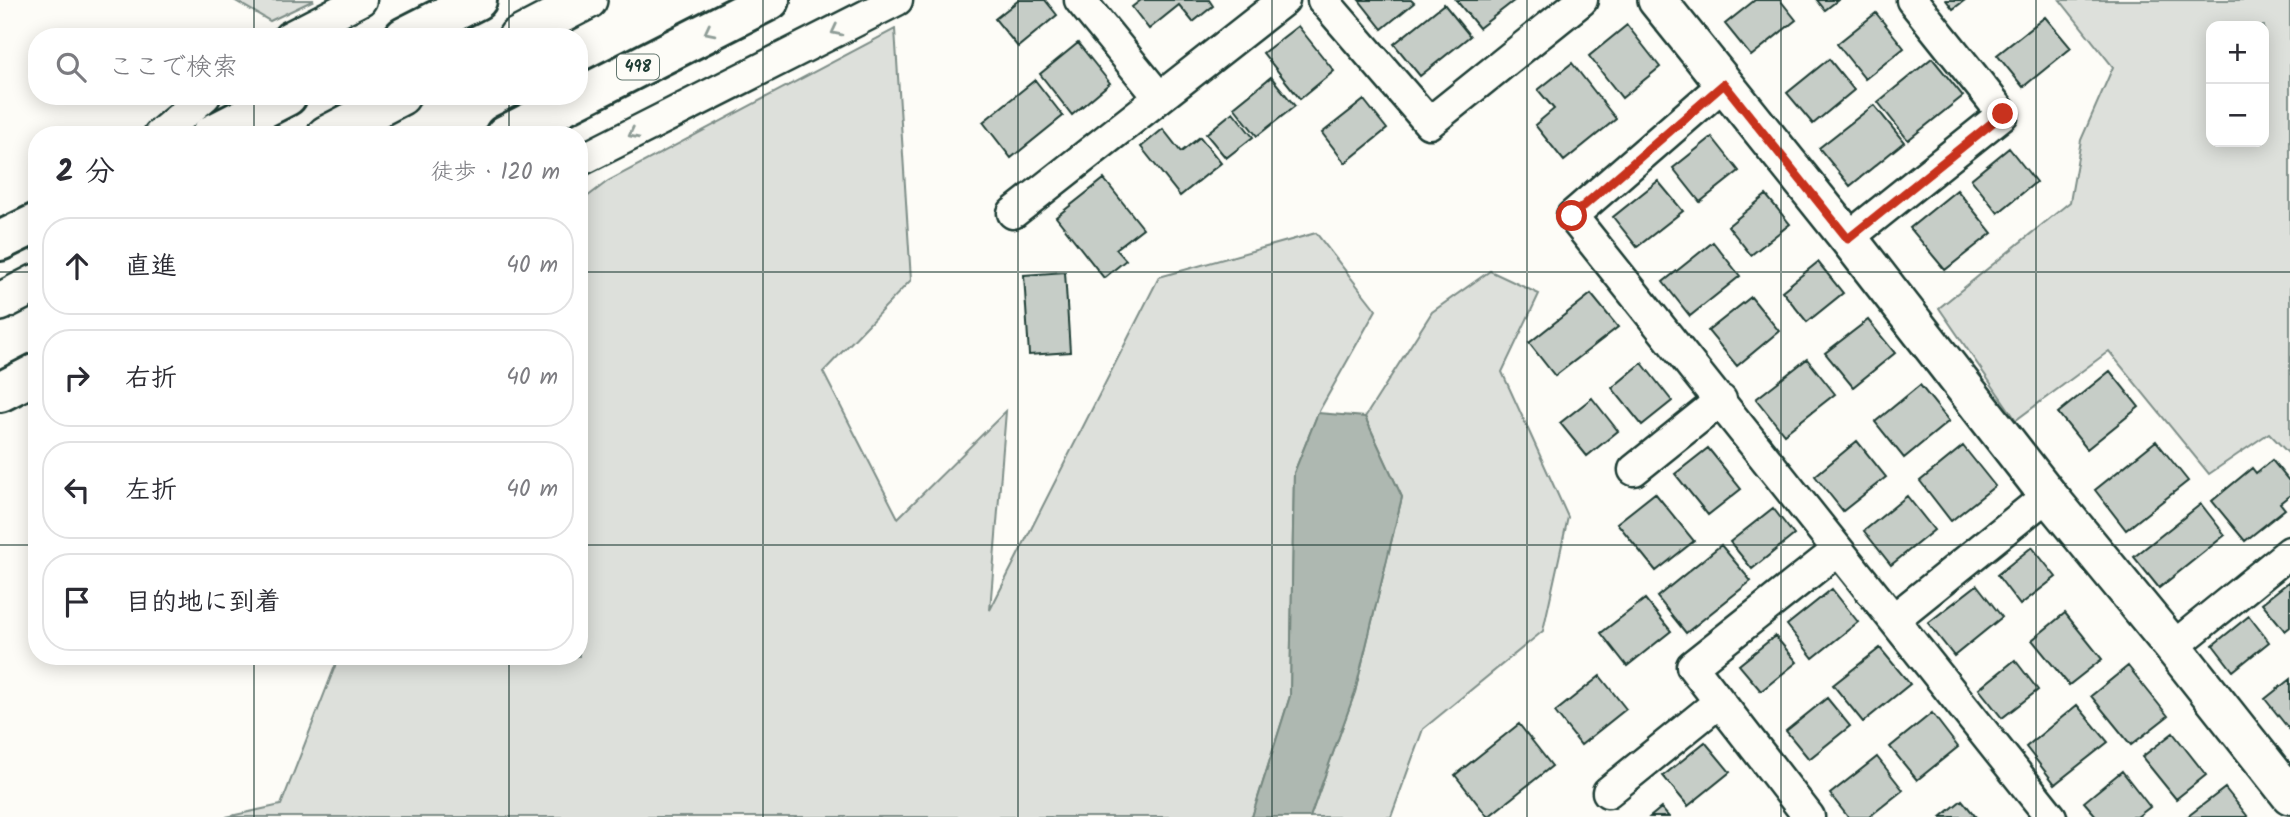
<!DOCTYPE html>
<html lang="ja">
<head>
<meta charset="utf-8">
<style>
  :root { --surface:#fff; --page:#f7f7f7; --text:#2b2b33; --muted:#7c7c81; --line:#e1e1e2 }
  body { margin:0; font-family:Kalam,"Klee One",sans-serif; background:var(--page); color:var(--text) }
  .controls { position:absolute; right:21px; top:21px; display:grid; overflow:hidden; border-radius:14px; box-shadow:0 4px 18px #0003 }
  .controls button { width:63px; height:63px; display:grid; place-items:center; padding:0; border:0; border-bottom:2px solid var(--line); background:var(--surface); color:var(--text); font:35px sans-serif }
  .stop { position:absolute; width:21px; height:21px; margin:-16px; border:5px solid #c8321e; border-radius:50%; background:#fff }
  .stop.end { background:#c8321e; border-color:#fff; box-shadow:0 2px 7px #0008 }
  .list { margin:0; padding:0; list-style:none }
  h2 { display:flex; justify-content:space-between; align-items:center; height:91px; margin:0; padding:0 28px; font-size:30px }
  h2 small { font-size:23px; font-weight:400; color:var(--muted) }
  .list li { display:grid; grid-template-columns:46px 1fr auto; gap:21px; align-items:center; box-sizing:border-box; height:98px; margin:0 14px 14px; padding:0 14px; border:2px solid var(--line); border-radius:28px }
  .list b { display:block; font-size:26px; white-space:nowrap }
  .list em { font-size:23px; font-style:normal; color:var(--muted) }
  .icon { flex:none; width:38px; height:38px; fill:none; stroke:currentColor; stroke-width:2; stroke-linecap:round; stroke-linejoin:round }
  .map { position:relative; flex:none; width:2290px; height:817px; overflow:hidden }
  .search { position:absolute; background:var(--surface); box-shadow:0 4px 18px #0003; left:28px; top:28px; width:560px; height:77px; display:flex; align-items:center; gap:18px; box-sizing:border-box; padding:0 24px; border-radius:28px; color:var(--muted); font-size:26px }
  .panel { position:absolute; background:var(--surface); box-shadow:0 4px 18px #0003; left:28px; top:126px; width:560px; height:539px; border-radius:28px }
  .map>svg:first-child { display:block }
</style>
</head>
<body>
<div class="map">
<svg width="2290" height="817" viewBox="0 0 2290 817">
  <rect width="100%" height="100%" fill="#fdfcf7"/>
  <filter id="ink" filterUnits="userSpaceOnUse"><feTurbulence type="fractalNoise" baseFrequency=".0143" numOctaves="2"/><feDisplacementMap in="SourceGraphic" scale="14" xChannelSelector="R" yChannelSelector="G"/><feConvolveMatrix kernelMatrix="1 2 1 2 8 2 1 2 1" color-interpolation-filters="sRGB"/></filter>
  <g filter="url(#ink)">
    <path fill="#dde0db" stroke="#7e8e88" stroke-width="2" fill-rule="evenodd" d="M234,0H314L270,21Z
      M2060,0H2290V455L2269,433L2209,474L2109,351L2016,420L1939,308L2070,202L2081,140L2113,67ZM2211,26H2264V142H2211Z
      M895,29L911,280L823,372L898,518L1006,411L990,610L1159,277L1316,233L1376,310L1318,413L1294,473L1290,696L1252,817H226L281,805L339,656H579V203L608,181Z
      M1490,271L1539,294L1502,372L1568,517L1543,631L1423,729L1391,817H1310L1355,692L1402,497L1365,417L1432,312Z"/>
    <path fill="#aeb8b1" stroke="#75877f" stroke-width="2" d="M1318,413L1365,417L1402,497L1355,692L1310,817H1252L1290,696L1294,473Z"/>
    <path fill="#c6cdc7" stroke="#1f3d34" stroke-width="2" d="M1019,0H1045L1057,15L1018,47L995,19Z
      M1141,0H1209L1213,6L1193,22L1179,5L1149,29L1132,7Z
      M1359,0H1411L1414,3L1382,29Z
      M1456,0H1515L1479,28Z
      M1755,0H1780L1796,20L1751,56L1725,24Z
      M1817,0H1838L1825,10Z
      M1946,0H1965L1953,9Z
      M1444,4L1470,36L1420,76L1394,44Z
      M1876,13L1904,48L1865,79L1837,44Z
      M2045,17L2071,48L2023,87L1997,55Z
      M1627,25L1660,67L1622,98L1589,56Z
      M1298,26L1334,71L1300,99L1263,53Z
      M1078,43L1110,83L1072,115L1040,74Z
      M1932,58L1963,96L1908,140L1878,102Z
      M1829,59L1854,90L1813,124L1787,93Z
      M1572,63L1616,119L1564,161L1535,125L1554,109L1538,90Z
      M1271,77L1295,106L1257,136L1234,107Z
      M1035,80L1063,116L1011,158L983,122Z
      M1364,100L1387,129L1345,163L1322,133Z
      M1874,105L1904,142L1850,186L1819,148Z
      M1233,112L1253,137L1226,158L1206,134Z
      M1163,129L1181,152L1200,137L1221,163L1180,196L1141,147Z
      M1712,137L1739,171L1700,202L1673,168Z
      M2009,148L2036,182L1998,213L1971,179Z
      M1104,179L1143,228L1116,249L1126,260L1104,278L1056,217Z
      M1658,181L1683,211L1637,247L1613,217Z
      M1957,190L1992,233L1945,270L1910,228Z
      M1766,195L1790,224L1751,255L1728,226Z
      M1713,242L1740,276L1690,316L1663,282Z
      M1818,262L1843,293L1807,322L1782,291Z
      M1065,272L1070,352L1029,355L1024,275Z
      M1591,294L1618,327L1555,376L1529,343Z
      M1751,297L1779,331L1737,366L1708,331Z
      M1868,320L1895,353L1853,387L1825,353Z
      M1807,359L1835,394L1784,434L1756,399Z
      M1642,363L1672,401L1642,425L1612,388Z
      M2110,371L2139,407L2087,449L2058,413Z
      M1920,385L1949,421L1904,458L1875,422Z
      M1592,398L1618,431L1587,456L1560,423Z
      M1857,441L1886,477L1843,511L1815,476Z
      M2156,441L2188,481L2126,530L2095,490Z
      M1963,446L1995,486L1951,521L1920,481Z
      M1708,448L1741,489L1708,515L1675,474Z
      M2272,460L2290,482V495L2280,503L2285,509L2245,541L2212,501L2252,468L2256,473Z
      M1655,493L1694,541L1656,571L1617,523Z
      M1907,496L1934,530L1891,565L1864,531Z
      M2201,504L2225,535L2159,588L2134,557Z
      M1773,508L1794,535L1752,569L1730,542Z
      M1721,545L1751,581L1686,633L1657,597Z
      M2032,547L2056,577L2020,605L1997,575Z
      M2290,581V627L2285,631L2262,603Z
      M1977,585L2002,617L1954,656L1928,623Z
      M1832,589L1858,622L1813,658L1787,625Z
      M1645,599L1671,631L1627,666L1601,633Z
      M2065,613L2102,659L2069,685L2032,640Z
      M2249,616L2269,642L2233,671L2213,645Z
      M1775,636L1797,662L1761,691L1739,665Z
      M1880,648L1910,684L1863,722L1833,685Z
      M2015,660L2038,690L2002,718L1979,689Z
      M2128,666L2168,716L2131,745L2091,696Z
      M1600,676L1626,709L1581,745L1555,712Z
      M2290,679V728L2289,729L2265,699Z
      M1827,698L1850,726L1809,759L1786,731Z
      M2077,705L2108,742L2055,784L2026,747Z
      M1932,713L1958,747L1917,780L1890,747Z
      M1519,724L1552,766L1488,817L1455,775Z
      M2173,733L2206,775L2176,799L2142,757Z
      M1705,742L1730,772L1688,806L1663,776Z
      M1877,757L1903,790L1869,817H1848L1830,794Z
      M2122,771L2150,807L2137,817H2097L2084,802Z
      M2225,788L2248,817H2187Z
      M1962,800L1976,817H1941Z
      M1661,808L1669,817H1650Z"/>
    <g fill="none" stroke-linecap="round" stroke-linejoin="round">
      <defs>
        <path id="minor" d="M1080,0L1159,97
          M1323,0L1429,123L1582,0
          M289,37L361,0
          M1724,84L1572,216L2051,817
          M159,135L205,96
          M579,161L897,0
          M1013,213L1284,0
          M1848,238L2003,114L1912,0
          M1634,470L1721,400
          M1894,619L2048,495
          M2173,647L2290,552
          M1608,792L1719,702
          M1809,817L1692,666L1838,550"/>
        <path id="tertiary" d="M1657,0L1848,238L2048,495L2173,647L2290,795
          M517,37L588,0
          M326,135L401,96
          M0,302L37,283"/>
        <path id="trunk" d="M404,37L477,0
          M211,135L287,96
          M505,135L770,0
          M0,241L37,223
          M0,392L37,373"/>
      </defs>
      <use href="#minor" stroke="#1f3d34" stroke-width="35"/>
      <use href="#tertiary" stroke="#1f3d34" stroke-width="42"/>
      <use href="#trunk" stroke="#1f3d34" stroke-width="44"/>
      <use href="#minor" stroke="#fdfcf7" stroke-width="30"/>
      <use href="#tertiary" stroke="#fdfcf7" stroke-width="37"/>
      <use href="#trunk" stroke="#fdfcf7" stroke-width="38"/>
    </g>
    <defs><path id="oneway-chevron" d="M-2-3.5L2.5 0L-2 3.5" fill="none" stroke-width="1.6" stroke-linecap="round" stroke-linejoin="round" transform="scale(1.75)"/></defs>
    <g stroke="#8e9c96">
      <use href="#oneway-chevron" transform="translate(709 31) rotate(153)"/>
      <use href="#oneway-chevron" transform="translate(836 31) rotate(153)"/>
      <use href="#oneway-chevron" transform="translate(633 134) rotate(153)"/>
    </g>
  </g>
  <g fill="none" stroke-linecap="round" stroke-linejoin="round" filter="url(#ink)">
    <path stroke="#c8321e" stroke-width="9" d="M1572,216L1724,84L1848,239L2003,114"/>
  </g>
  <path fill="none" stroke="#1f3d34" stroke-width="2" stroke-opacity="0.55" d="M254,0V37M509,0V37M763,0V817M1018,0V817M1272,0V817M1527,0V817M1781,0V817M2036,0V817M254,96V135M509,96V135M0,272H37M579,272H2290M0,545H37M579,545H2290M254,656V817M509,656V817"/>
  <g text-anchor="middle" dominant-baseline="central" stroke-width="6" stroke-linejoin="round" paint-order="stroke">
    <rect fill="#fdfcf7" stroke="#62766e" stroke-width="2" x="617" y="54.5" width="42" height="25" rx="5"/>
    <g font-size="16" font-weight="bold" fill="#1f3d34">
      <text x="638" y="67">498</text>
    </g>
  </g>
</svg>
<div class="controls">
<button>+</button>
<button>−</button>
</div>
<div class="stop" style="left:1572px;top:216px"></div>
<div class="stop end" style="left:2003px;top:114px"></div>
<div class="search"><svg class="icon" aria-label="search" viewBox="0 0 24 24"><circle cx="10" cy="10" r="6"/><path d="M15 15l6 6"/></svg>ここで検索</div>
<section class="panel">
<h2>2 分<small>徒歩 · 120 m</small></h2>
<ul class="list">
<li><svg class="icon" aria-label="ahead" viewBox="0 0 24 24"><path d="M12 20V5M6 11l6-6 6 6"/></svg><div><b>直進</b></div><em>40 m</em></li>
<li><svg class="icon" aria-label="right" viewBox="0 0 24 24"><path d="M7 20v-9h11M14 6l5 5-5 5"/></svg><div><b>右折</b></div><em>40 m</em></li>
<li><svg class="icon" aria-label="left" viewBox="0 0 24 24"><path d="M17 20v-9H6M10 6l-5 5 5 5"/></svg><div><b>左折</b></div><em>40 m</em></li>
<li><svg class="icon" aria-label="arrive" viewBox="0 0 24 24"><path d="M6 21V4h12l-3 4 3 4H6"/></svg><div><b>目的地に到着</b></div></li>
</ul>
</section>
</div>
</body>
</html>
